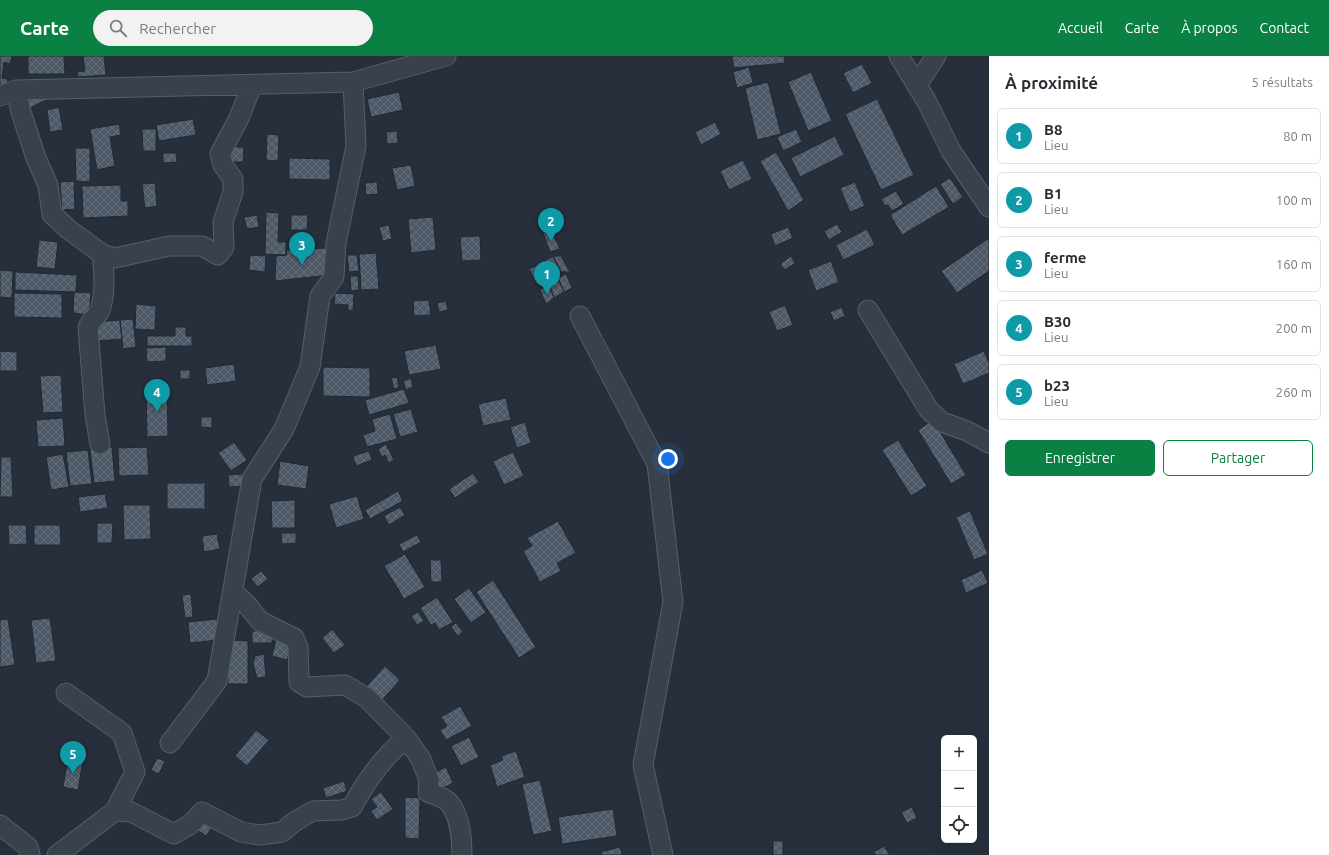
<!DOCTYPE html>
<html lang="fr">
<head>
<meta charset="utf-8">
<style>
  :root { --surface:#fff; --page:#f2f2f3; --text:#2b2b33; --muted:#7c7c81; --line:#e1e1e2; --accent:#0b8043 }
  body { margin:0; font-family:Ubuntu,sans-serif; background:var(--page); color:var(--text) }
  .controls { position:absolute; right:12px; bottom:12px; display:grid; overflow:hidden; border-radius:6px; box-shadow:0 4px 16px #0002 }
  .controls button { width:36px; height:36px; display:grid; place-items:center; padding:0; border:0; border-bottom:1px solid var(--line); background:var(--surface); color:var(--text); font:20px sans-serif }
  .you { position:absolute; left:668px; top:403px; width:14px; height:14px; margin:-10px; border:3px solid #fff; border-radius:50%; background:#1a73e8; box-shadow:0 0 0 6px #1a73e833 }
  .badge { display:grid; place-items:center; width:26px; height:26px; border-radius:50%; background:var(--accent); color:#fff; font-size:13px; font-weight:700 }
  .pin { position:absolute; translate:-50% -33px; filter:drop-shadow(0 1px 2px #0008) }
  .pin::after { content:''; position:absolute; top:21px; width:14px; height:12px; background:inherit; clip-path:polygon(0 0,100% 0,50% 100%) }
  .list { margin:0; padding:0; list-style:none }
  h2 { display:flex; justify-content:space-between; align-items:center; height:52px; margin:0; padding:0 16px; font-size:17px }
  h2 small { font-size:13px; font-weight:400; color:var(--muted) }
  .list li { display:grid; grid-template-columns:26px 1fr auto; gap:12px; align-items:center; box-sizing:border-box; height:56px; margin:0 8px 8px; padding:0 8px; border:1px solid var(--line); border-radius:6px }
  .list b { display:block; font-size:15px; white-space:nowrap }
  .list p { margin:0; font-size:13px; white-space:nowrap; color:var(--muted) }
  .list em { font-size:13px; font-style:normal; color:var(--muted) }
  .actions { display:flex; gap:8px; padding:12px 16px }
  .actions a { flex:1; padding:9px 0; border:1px solid var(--accent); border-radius:6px; text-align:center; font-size:14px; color:var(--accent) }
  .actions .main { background:var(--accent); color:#fff }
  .icon { flex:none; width:22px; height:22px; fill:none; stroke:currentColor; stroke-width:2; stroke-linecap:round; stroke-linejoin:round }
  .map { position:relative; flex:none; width:989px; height:799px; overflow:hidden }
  header { display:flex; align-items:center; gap:24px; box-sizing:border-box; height:56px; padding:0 20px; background:var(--accent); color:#fff }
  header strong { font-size:19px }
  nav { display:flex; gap:22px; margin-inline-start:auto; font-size:14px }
  .search { width:280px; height:36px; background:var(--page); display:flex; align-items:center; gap:10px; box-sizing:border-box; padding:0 14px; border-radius:22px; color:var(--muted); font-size:15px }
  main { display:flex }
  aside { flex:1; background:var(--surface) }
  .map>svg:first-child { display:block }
</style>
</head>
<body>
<header>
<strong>Carte</strong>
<div class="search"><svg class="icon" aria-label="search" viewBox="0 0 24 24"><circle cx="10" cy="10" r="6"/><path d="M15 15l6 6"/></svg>Rechercher</div>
<nav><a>Accueil</a><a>Carte</a><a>À propos</a><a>Contact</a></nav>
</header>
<main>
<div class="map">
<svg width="989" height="799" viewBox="0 0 989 799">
  <defs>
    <pattern id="building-cross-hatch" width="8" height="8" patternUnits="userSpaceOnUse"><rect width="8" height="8" fill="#4e5967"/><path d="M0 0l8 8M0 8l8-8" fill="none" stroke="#656f7b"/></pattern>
  </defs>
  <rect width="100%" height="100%" fill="#262f3b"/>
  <path fill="url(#building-cross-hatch)" stroke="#202833" d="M0,0H12L10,8L4,6L2,22L8,23L6,31L0,30Z
    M28,0H64L65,18H28Z
    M83,0H104L106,19L78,21L77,16L85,15Z
    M732,0H784L785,7L734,12Z
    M862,8L872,27L853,37L843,17Z
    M749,11L753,27L737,32L733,16Z
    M811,16L832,65L808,75L788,26Z
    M768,26L781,78L757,84L745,32Z
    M42,36L46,44L30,52L26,44Z
    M399,36L403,54L371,61L367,43Z
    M877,43L914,119L881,134L845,58Z
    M59,51L63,74L50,76L47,54Z
    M193,63L196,79L159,85L156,69Z
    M715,66L721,78L701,89L695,76Z
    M119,68L121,79L110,81L115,110L97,114L90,73Z
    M142,73H156V95H143Z
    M796,73L802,86L783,95L777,81Z
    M397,75L398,87L387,88L386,76Z
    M267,78L279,79L278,105L266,104Z
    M835,80L844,99L800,121L791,102Z
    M225,91H244L243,106H225Z
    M75,92H90V126L76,125Z
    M776,96L804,144L788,155L760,105Z
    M163,97H176L177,106L163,107Z
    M289,102L330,103V124L289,123Z
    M743,104L752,123L729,134L720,115Z
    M411,109L415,130L397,134L392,112Z
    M950,122L963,141L953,148L940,128Z
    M74,125L75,153L62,154L60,126Z
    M377,126L378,138L366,139L365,127Z
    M855,126L865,150L850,156L840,132Z
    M155,127L157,150L145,152L142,128Z
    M121,129V145H128V160L83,162L82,130Z
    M936,130L949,151L902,179L890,159Z
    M896,135L904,148L892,155L888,149L885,150L881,143Z
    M266,156L279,157L278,186H286V199L265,198Z
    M257,159L259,171L247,173L244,161Z
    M291,159H308L307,174H291Z
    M433,161L436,194L411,197L408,163Z
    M837,168L842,176L829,184L824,175Z
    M389,169L392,183L383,185L379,171Z
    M788,171L793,182L775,190L771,178Z
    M867,173L875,189L843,204L836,189Z
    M551,174L560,193L550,196L543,177Z
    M480,180L481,204L462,205L460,181Z
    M989,182V215L957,237L941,215Z
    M39,184L58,186L55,213L36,211Z
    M327,192L329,219L275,225L276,200L287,199L286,194Z
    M376,197L379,233L361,234L359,198Z
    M250,199L266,200L265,216L249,214Z
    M347,199H357L359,215L349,216Z
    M553,200H561L570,216H561Z
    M553,200L561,216L554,220L545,205Z
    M791,200L795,207L785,214L780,208Z
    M545,205L554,220L547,225L538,209Z
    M831,205L839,226L816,235L808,214Z
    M538,209L547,225L537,229L529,213Z
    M0,214L13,215L12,242L0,241Z
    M15,216L77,219L76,236L15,234Z
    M566,218L572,232L564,236L558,222Z
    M350,220H358L359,234L351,235Z
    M558,222L564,236L554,242L549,228Z
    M549,228L554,242L546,248L540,234Z
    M74,236L91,237L89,259L73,257Z
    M14,237L62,238V262L14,261Z
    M335,237L354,238L353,255L348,254V249L334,248Z
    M429,244L431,259L414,260L413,245Z
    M446,245L448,254L439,256L437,247Z
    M136,248L156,250L155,274L135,273Z
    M785,249L793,269L777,275L769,256Z
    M842,251L845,260L834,265L830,256Z
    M133,263L136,291L123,293L120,264Z
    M120,264L122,283L96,285L94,266Z
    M175,271H186V280H192V290H147V280H175Z
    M436,289L441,313L409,319L404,295Z
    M166,291V305L147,306L146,292Z
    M0,295L17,296V315H0Z
    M984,295L989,307V317L963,328L954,308Z
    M234,308L236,325L207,329L205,312Z
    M323,311L370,312V341L323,340Z
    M180,314H190V323H180Z
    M61,319L63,356L43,357L40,320Z
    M397,321L399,331L394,333L391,322Z
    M411,322L413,331L406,334L403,325Z
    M146,330L167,331L168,380L147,381Z
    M404,333L409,347L369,359L365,344Z
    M506,342L511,364L483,370L478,348Z
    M411,353L418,376L400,381L393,358Z
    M390,358L397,383L367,391L363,379L375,375L372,363Z
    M201,361H212V372L201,371Z
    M63,362L65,390L38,391L36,364Z
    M933,364L966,419L951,428L918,374Z
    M525,366L531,387L517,392L510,371Z
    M898,384L927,430L911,440L882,394Z
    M234,386L247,404L231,415L218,397Z
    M386,388L394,404L389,407L385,399L382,401L378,393Z
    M112,391L115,425L94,427L90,394Z
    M147,391L149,419L119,420L118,392Z
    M88,394L92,428L70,430L66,396Z
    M369,395L372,404L356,410L353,400Z
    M513,396L524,420L504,429L493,405Z
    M63,398L69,431L51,434L46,401Z
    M1,401H11L13,441H0Z
    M280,405L309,410L306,433L277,429Z
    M473,417L479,426L455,442L449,433Z
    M242,418L244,430L229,431L228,419Z
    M167,427H205V453H167Z
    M398,435L403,445L370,463L365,454Z
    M105,438L108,452L80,456L78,441Z
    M357,440L364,463L336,472L329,448Z
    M295,444V472H272L271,445Z
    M123,449H150L151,483L124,484Z
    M400,451L405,459L389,469L384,460Z
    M970,455L988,498L974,504L956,461Z
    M558,465L576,497L557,507L561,515L540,526L523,495L532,490L527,482Z
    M97,467H113L112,487H97Z
    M8,469H26L27,488L9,489Z
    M34,469H60L61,489H34Z
    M281,477H296V487L282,488Z
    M217,478L220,493L204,496L202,480Z
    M417,479L421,486L403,496L399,488Z
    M405,498L425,531L404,543L384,510Z
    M430,504H441L442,526H431Z
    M982,514L988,527L966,537L961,524Z
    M261,515L268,523L258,531L251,523Z
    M493,524L536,591L519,602L476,536Z
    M469,532L486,556L471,567L454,543Z
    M191,538L193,561L185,562L182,539Z
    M437,541L453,566L439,574L435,567L431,569L420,552Z
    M418,556L424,565L417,569L411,560Z
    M50,562L56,605L36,607L31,564Z
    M8,563L15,609L0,611V564Z
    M217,563L218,584L190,587L188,566Z
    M456,567L463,576L458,580L451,571Z
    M332,573L345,589L334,597L322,582Z
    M252,575H272V587H252Z
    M277,580L292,584L287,604L272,600Z
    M228,584L248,585V628H228Z
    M264,598L266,621L257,622L253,608L255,600Z
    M385,610L400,624L380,646L365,632Z
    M460,650L472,670L446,684L440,674L447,670L441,661Z
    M256,674L269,684L247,710L235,700Z
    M469,681L479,701L461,710L451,690Z
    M516,695L525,721L497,731L490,709L503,704L501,700Z
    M68,702L83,704L78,734L63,731Z
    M157,702L165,705L159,718L151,714Z
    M446,711L453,727L439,734L432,718Z
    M540,724L552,775L533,779L522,728Z
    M344,725L347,735L326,742L323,732Z
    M381,736L393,753L377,764L371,755L377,751L371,743Z
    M405,741L420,742L419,783L405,782Z
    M912,751L917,762L907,767L901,756Z
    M613,753L617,780L562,788L558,761Z
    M200,762L212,771L206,780L193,771Z
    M773,785H783V799H773Z
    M884,790L890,799H876L874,796Z
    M620,791L622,799H602L601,796Z"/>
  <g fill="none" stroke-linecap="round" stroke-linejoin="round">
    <defs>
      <path id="minor" d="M899,0L927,46L951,95L989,151
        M917,29L936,0
        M16,34L21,56L36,102L48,129L52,158L68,173L102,198C104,216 106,236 100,254C98,260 90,264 88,272L95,359L100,388
        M0,40L16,34L353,26L446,0
        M102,198L115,202L169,190H202L218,199L224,191L223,166L233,136V123L223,109L220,98L239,62L252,29
        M868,254L929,354L942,366L967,375L989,387
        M580,260L657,408L673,546L643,709L663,799
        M233,535L248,550L260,565L294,582L298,591L299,626L307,631L345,629L367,642L406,682L421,703L429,724L428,736C435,739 446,742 450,748C460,760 462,784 462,799
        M170,687L217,625L252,423L284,373L310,311L320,240L334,221L336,187L356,90L353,26
        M115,755L131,756L174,778L191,768L202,756L241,776L260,779L282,776L294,766L313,755L342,754L352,751C366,725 383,701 406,682
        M0,769L28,791L30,799
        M57,799L115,755L135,716L122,677L66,637"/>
    </defs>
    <use href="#minor" stroke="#575f6a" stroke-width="21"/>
    <use href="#minor" stroke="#39414c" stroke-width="19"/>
  </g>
</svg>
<div class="controls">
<button>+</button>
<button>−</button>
<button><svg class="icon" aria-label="locate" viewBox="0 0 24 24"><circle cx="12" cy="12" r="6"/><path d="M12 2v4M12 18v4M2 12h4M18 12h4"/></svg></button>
</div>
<div class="you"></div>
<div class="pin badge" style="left:547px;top:238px;background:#0f9aa8">1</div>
<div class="pin badge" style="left:551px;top:185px;background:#0f9aa8">2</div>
<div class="pin badge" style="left:302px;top:209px;background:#0f9aa8">3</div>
<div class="pin badge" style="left:157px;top:356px;background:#0f9aa8">4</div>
<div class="pin badge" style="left:73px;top:718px;background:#0f9aa8">5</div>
</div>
<aside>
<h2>À proximité<small>5 résultats</small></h2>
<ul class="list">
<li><span class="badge" style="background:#0f9aa8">1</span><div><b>B8</b><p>Lieu</p></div><em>80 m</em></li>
<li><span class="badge" style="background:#0f9aa8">2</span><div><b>B1</b><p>Lieu</p></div><em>100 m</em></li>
<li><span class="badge" style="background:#0f9aa8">3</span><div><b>ferme</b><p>Lieu</p></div><em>160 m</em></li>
<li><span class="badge" style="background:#0f9aa8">4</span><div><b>B30</b><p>Lieu</p></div><em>200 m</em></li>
<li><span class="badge" style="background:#0f9aa8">5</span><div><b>b23</b><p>Lieu</p></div><em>260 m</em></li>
</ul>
<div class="actions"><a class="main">Enregistrer</a><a>Partager</a></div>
</aside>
</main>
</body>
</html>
